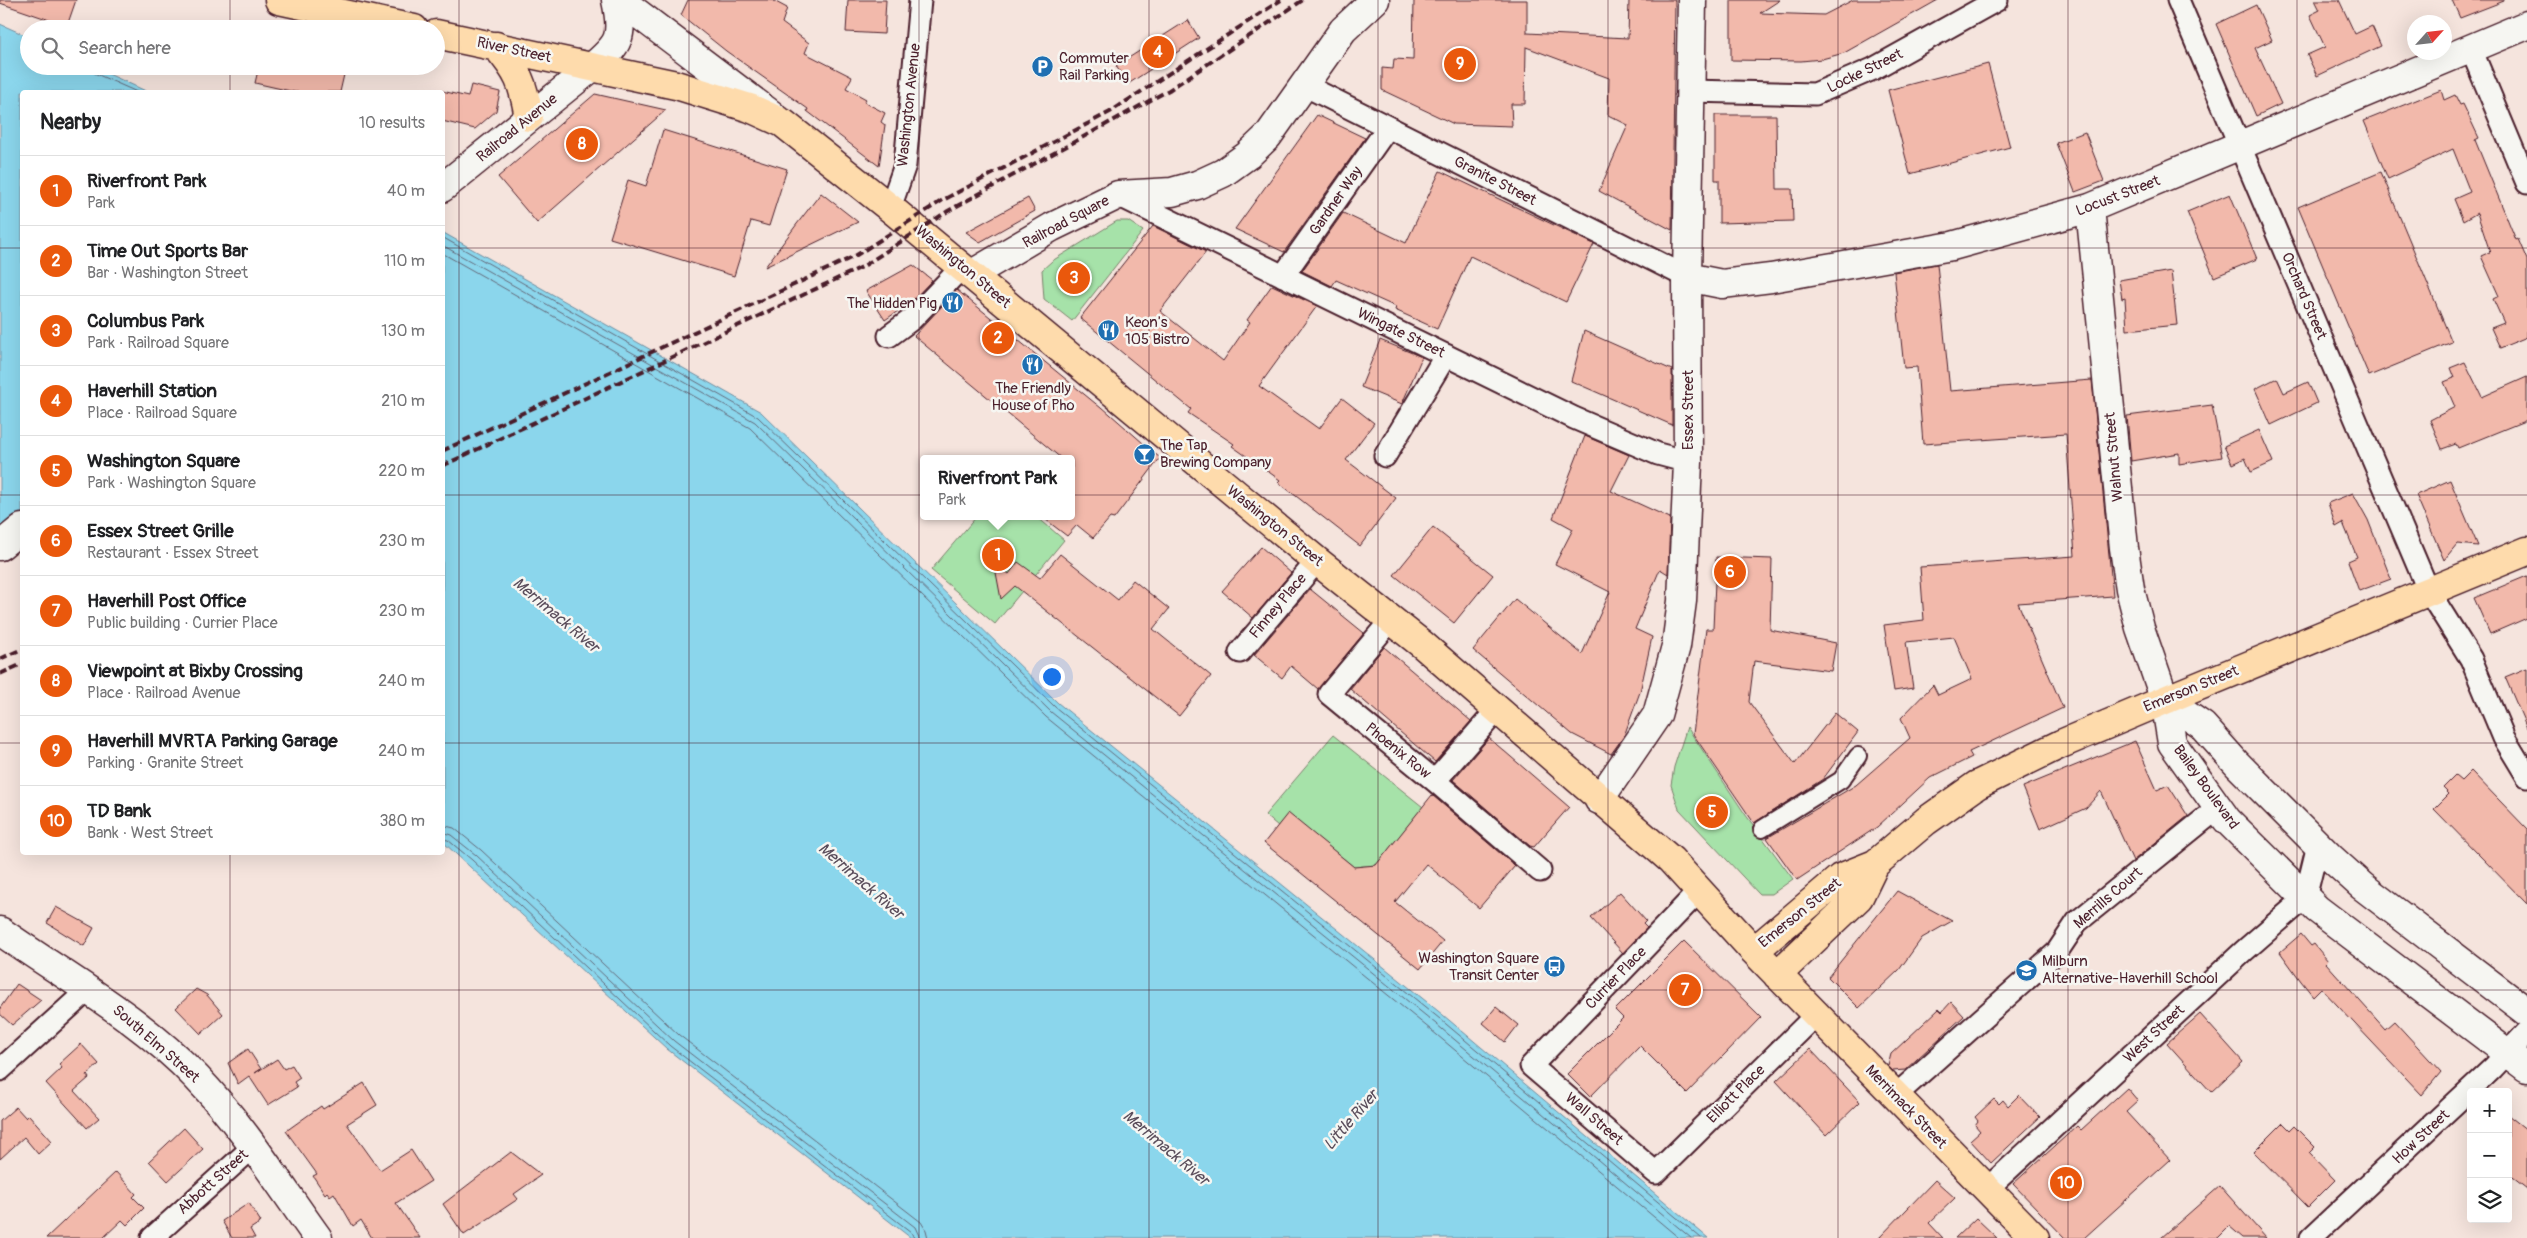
<!DOCTYPE html>
<html lang="en">
<head>
<meta charset="utf-8">
<style>
  :root { --surface:#fff; --page:#f2f2f2; --text:#202124; --muted:#757577; --line:#e0e0e0; --accent:#ea580c }
  body { margin:0; font-family:Pangolin,sans-serif; background:var(--page); color:var(--text) }
  .controls { position:absolute; right:15px; bottom:15px; display:grid; overflow:hidden; border-radius:5px; box-shadow:0 5px 20px #0002 }
  .controls button { width:45px; height:45px; display:grid; place-items:center; padding:0; border:0; border-bottom:1px solid var(--line); background:var(--surface); color:var(--text); font:25px sans-serif }
  .compass { position:absolute; left:2407px; top:15px; width:45px; height:45px; border-radius:50%; background:var(--surface); box-shadow:0 5px 20px #0002; rotate:63deg }
  .you { position:absolute; left:1051px; top:676px; width:18px; height:18px; margin:-12px; border:4px solid #fff; border-radius:50%; background:#1a73e8; box-shadow:0 0 0 8px #1a73e833 }
  .badge { display:grid; place-items:center; width:32px; height:32px; border-radius:50%; background:var(--accent); color:#fff; font-size:16px; font-weight:700 }
  .pin { position:absolute; translate:-50% -50%; border:2px solid #fff; box-shadow:0 1px 5px #0006 }
  .popup { position:absolute; left:920px; top:455px; width:155px; height:65px; box-sizing:border-box; display:grid; place-content:center; border-radius:5px; background:var(--surface); filter:drop-shadow(0 1px 4px #0005); font-size:16px; white-space:nowrap; color:var(--muted) }
  .popup b { font-size:19px; color:var(--text) }
  .popup::after { content:''; position:absolute; left:50%; top:100%; margin-left:-10px; border:10px solid transparent; border-top-color:var(--surface) }
  .list { margin:0; padding:0; list-style:none }
  h2 { display:flex; justify-content:space-between; align-items:center; height:65px; margin:0; padding:0 20px; font-size:21px }
  h2 small { font-size:16px; font-weight:400; color:var(--muted) }
  .list li { display:grid; grid-template-columns:32px 1fr auto; gap:15px; align-items:center; box-sizing:border-box; height:70px; padding:0 20px; border-top:1px solid var(--line) }
  .list b { display:block; font-size:19px; white-space:nowrap }
  .list p { margin:0; font-size:16px; white-space:nowrap; color:var(--muted) }
  .list em { font-size:16px; font-style:normal; color:var(--muted) }
  .icon { flex:none; width:28px; height:28px; fill:none; stroke:currentColor; stroke-width:2; stroke-linecap:round; stroke-linejoin:round }
  .map { position:relative; flex:none; width:2527px; height:1238px; overflow:hidden }
  .search { position:absolute; background:var(--surface); box-shadow:0 5px 20px #0002; left:20px; top:20px; width:425px; height:55px; display:flex; align-items:center; gap:12px; box-sizing:border-box; padding:0 18px; border-radius:28px; color:var(--muted); font-size:19px }
  .panel { position:absolute; background:var(--surface); box-shadow:0 5px 20px #0002; left:20px; top:90px; width:425px; height:765px; border-radius:5px }
  .map>svg:first-child { display:block }
</style>
</head>
<body>
<div class="map">
<svg width="2527" height="1238" viewBox="0 0 2527 1238">
  <rect width="100%" height="100%" fill="#f5e4dd"/>
  <filter id="ink" filterUnits="userSpaceOnUse"><feTurbulence type="fractalNoise" baseFrequency=".02" numOctaves="2"/><feDisplacementMap in="SourceGraphic" scale="10" xChannelSelector="R" yChannelSelector="G"/><feConvolveMatrix kernelMatrix="1 2 1 2 8 2 1 2 1" color-interpolation-filters="sRGB"/></filter>
  <g filter="url(#ink)">
    <path fill="#a6e2a9" stroke="#78806a" d="M1117,221H1128L1143,231L1072,321L1044,299L1042,270L1052,261Z
      M977,516H1036L1064,540L995,624L931,570Z
      M1687,727L1745,814L1793,879L1772,894H1759L1679,809L1671,785L1674,767Z
      M1333,735L1423,807L1376,865L1354,867L1288,814L1278,826L1265,815Z"/>
    <path fill="#8bd6ec" stroke="#718d9f" d="M0,24L29,37V66H91L148,92H22V541L0,534Z
      M442,232L761,412L1058,703L1443,1015L1708,1238H911L667,1049L443,842Z"/>
    <g fill="none" stroke-linecap="round" stroke-linejoin="round">
      <path stroke="#646878" stroke-width="1" d="M91,66L94,73L137,92
        M442,237L758,417L1055,707L1440,1019L1701,1238
        M442,245L755,422L1051,712L1436,1024L1691,1238
        M442,253L750,428L1046,717L1431,1030L1679,1238
        M442,825L454,828L481,850L679,1035L921,1222L926,1230L928,1238
        M442,832L451,835L476,855L674,1041L915,1227L920,1238
        M442,839L448,840L472,860L670,1046L911,1232L914,1238"/>
    </g>
    <path fill="#f2b9ab" stroke="#4a1f2b" d="M0,0H76L67,26L0,3Z
      M688,0H772L787,8L782,23L809,43L805,53L852,77L846,88L866,99L864,102L885,113L881,122L885,125L879,166L807,111L808,109L726,51L681,15Z
      M848,0H886L884,34L846,32Z
      M1414,0H1527V33L1628,38L1629,0H1675L1672,230L1599,191L1628,125L1608,115L1609,78L1526,47L1525,104H1511L1512,126L1454,124L1382,90V68L1393,69L1394,59L1413,60Z
      M1731,0H1780L1760,13L1824,15L1853,0H1938L1844,53L1822,59L1801,61L1731,60Z
      M2315,0H2339L2355,34L2372,26L2381,46L2317,76L2307,55L2325,47L2310,15L2320,10Z
      M2452,0H2504V1L2460,18Z
      M2256,5L2272,40L2255,48L2281,104L2256,116L2216,24Z
      M1188,20L1199,38L1128,84L1116,66Z
      M1988,64L2010,147L1910,174L1888,90Z
      M259,66H346L340,92H295L255,83Z
      M471,85L500,92L496,111L475,129L442,121V91L468,97Z
      M2441,90L2444,100L2455,95L2460,105L2463,104L2479,138L2475,140L2516,240L2518,239L2527,260V337L2500,348L2491,328L2504,323L2493,299L2499,296L2481,256L2490,252L2477,213L2463,221L2454,199L2470,192L2453,149L2388,179L2364,121Z
      M595,94L666,110L537,223L498,177Z
      M1317,115L1365,138L1284,252L1235,229Z
      M1715,115H1776L1777,189H1792L1793,221L1719,223V180H1715Z
      M663,130L787,169L769,226L751,221L734,276L610,238L628,180L646,186Z
      M2085,132L2104,181L2075,192L2056,143Z
      M1440,171L1594,244L1566,302L1470,256L1437,329L1395,310L1396,307L1336,280L1332,286L1302,271L1343,213L1406,243Z
      M2381,172L2452,342L2369,376L2298,207Z
      M821,193L858,222L765,267L797,224Z
      M2230,194L2257,259L2214,277L2187,212Z
      M1028,198L1035,211L980,242L966,232Z
      M1153,226L1206,252L1160,311L1223,361L1250,322L1247,320L1272,285L1317,306L1259,386L1319,429L1342,398L1374,423L1346,460L1396,498L1360,546L1278,482L1280,480L1232,446L1234,444L1188,413L1191,409L1080,318Z
      M1937,264L1950,391L2092,380L2113,596L2018,603L2063,708L1969,752L1972,757L1930,778L1877,827L1797,880L1767,838L1856,785L1910,738L1901,718L1933,685L1938,695L1972,679L1954,637L1906,642L1913,688L1894,691L1884,625L1924,620L1920,567L2075,556L2066,434L1923,444L1917,367L1904,368L1894,272Z
      M913,265L932,280L911,302L885,320L866,291Z
      M2171,271L2177,325L2127,330L2125,298L2122,299L2119,280Z
      M957,290L1101,408L1102,407L1160,458L1114,519L1110,518L1093,538L1077,525L1067,536L1041,516H1072V459H1062L914,336Z
      M1584,331L1672,370V425L1571,381Z
      M1380,340L1422,357L1402,404L1361,387Z
      M2465,362L2482,397L2527,377V420L2458,448L2456,444L2442,449L2430,420L2455,407L2444,382L2454,378L2450,368Z
      M2277,378L2284,393L2308,382L2317,403L2271,425L2255,389Z
      M2212,405L2222,457L2179,464V453L2131,461L2127,416Z
      M2259,430L2273,462L2251,472L2245,458L2232,464L2224,446Z
      M1585,436L1629,455L1611,491L1670,518L1668,574L1660,569L1635,629L1652,637L1640,692L1624,736L1611,754L1572,734L1473,650L1515,599L1582,654L1610,592L1555,564L1573,529L1553,518Z
      M2450,480L2478,546L2457,544L2444,560L2416,495Z
      M2353,493L2368,520L2391,579L2359,591L2348,561L2357,557L2343,523L2336,527L2328,503Z
      M1433,527L1493,575L1454,623L1394,575Z
      M1261,547L1291,573L1253,618L1222,591Z
      M1060,554L1118,600L1133,580L1169,609L1153,629L1211,676L1179,716L1015,586L1001,599L994,562L1009,574L1018,562L1040,578Z
      M1716,557L1772,559L1770,630L1836,643L1831,671L1754,661L1749,702L1795,764L1835,713L1858,732L1823,779L1754,823L1693,734L1706,629H1713Z
      M2527,576V618L2490,634L2474,598Z
      M1310,589L1364,633L1318,689L1291,666L1282,678L1254,655Z
      M1384,647L1471,721L1435,762L1350,689Z
      M2527,668V728L2505,677Z
      M1489,738L1569,807L1534,847L1530,846L1453,780Z
      M2135,741L2157,790L2168,785L2188,816L2133,861L2101,791L2086,808L2040,829L2023,787Z
      M2471,771L2527,829V904L2434,809L2449,794L2443,788L2455,776L2461,781Z
      M1432,795L1515,866L1479,908L1426,864L1395,902L1443,941L1420,969L1264,843L1288,813L1354,867L1376,865Z
      M1897,891L1952,921L1922,938L1899,970L1859,1008L1828,977Z
      M1620,892L1646,921L1643,924L1647,928L1623,953L1591,918Z
      M56,907L94,928L84,946L47,923Z
      M2301,934L2311,946L2314,944L2328,961L2326,963L2385,1029L2394,1021L2441,1072L2422,1095L2321,988L2313,996L2301,981L2280,952Z
      M1684,941L1761,1017L1687,1093L1640,1046L1590,1097L1567,1074L1623,1018L1615,1010Z
      M17,984L41,1000L12,1025L0,1014V1008Z
      M196,989L207,995L223,1014L201,1034L176,1008Z
      M1951,1002L1964,1016L1905,1070L1893,1071L1888,1066L1891,1054L1939,1009L1942,1012Z
      M1496,1007L1518,1025L1505,1042L1483,1023Z
      M2200,1014L2243,1062L2211,1092L2167,1043Z
      M81,1044L99,1064L87,1075L89,1078L74,1091L99,1118L87,1128L46,1083L62,1068L59,1064Z
      M248,1049L261,1069L255,1073L277,1059L284,1069L292,1065L300,1078L294,1082L297,1087L268,1105L249,1076L238,1084L228,1063Z
      M1810,1049L1860,1102L1826,1135L1776,1081Z
      M364,1083L377,1105L347,1124L380,1170L411,1150L431,1181L396,1203L420,1238H372L361,1220L353,1226L334,1193L330,1196L327,1192L325,1194L313,1176L317,1174L286,1131L321,1106L323,1109Z
      M2127,1088L2138,1101L2126,1112L2170,1160L2084,1238H2065L2013,1184L2077,1126L2081,1130Z
      M2019,1095L2040,1117L1991,1163L1970,1140L1980,1131L1975,1125L1978,1121L1975,1117L1994,1099L1999,1104L2003,1100L2008,1106Z
      M16,1107L26,1118L29,1115L52,1141L38,1154L24,1137L0,1159V1121Z
      M2508,1115L2527,1130V1189L2508,1174Z
      M2283,1123L2290,1130L2294,1126L2315,1147L2309,1153L2335,1180L2308,1207L2254,1152Z
      M184,1128L203,1149L168,1181L149,1161Z
      M511,1152L541,1175L514,1194L518,1199L464,1235L443,1204Z
      M116,1172L136,1194L133,1197L144,1208L127,1225L122,1220L103,1238H46Z
      M1935,1180L1955,1198L1929,1223L1943,1238H1879Z
      M2220,1186L2266,1238H2243L2229,1226L2217,1238H2161Z
      M249,1203L261,1222L250,1229L255,1238H232L222,1221Z
      M1976,1218L1997,1238H1955Z"/>
    <g fill="none" stroke-linecap="round" stroke-linejoin="round">
      <defs>
        <path id="pedestrian" d="M1762,829L1841,780L1858,756"/>
        <path id="minor" d="M2178,0L2429,592L2471,659L2504,738L2527,776
          M2471,49L2527,183
          M1304,85L1687,277
          M1690,91L1815,94L1873,69L1997,0
          M1118,195L1574,418L1658,454L1688,462
          M890,208L905,165L920,0
          M1283,276L1388,127
          M889,336L912,319L962,267
          M1385,456L1446,355
          M1391,620L1329,694L1435,781L1540,871
          M1240,652L1317,561
          M1435,781L1497,710
          M1700,890L1531,1066L1656,1173L1816,1015
          M0,1070L88,990
          M1895,1096L2057,952L2077,922L2218,808
          M1987,1189L2244,951L2305,898L2318,845
          M152,1238L253,1147
          M2311,1238L2493,1068L2527,1032"/>
        <path id="tertiary" d="M620,0L772,115
          M591,68C620,44 624,37 616,0"/>
        <path id="secondary" d="M442,188L591,68
          M2090,208L2124,548L2130,589L2140,628L2165,700L2172,743L2227,820L2317,909L2527,1068
          M972,274L1052,227L1118,195L1172,192L1197,185L1223,173L1248,155L1268,136L1343,30L1375,0
          M1687,277L1722,284L1771,278L1952,246L2090,208L2527,25
          M0,546L22,528
          M2165,700L2203,726L2237,764L2331,858L2362,886L2527,1012
          M1599,800L1657,715L1676,646L1682,601L1688,462L1687,277L1692,0
          M0,931C67,978 140,1018 197,1078C243,1126 279,1184 318,1238"/>
        <path id="primary" d="M279,0L414,29
          M436,34L676,85L750,108L783,123L895,212L1317,561L1423,645L1671,860L1754,951L2035,1238
          M496,46C519,73 523,83 529,117
          M1754,951L1840,878L1875,864L1926,821L1977,785L2061,744L2165,700L2527,551
          M1777,975L1859,897L1875,864"/>
      </defs>
      <use href="#pedestrian" stroke="#4a1f2b" stroke-width="20"/>
      <use href="#minor" stroke="#4a1f2b" stroke-width="25"/>
      <use href="#tertiary" stroke="#4a1f2b" stroke-width="31"/>
      <use href="#secondary" stroke="#4a1f2b" stroke-width="31"/>
      <use href="#primary" stroke="#4a1f2b" stroke-width="31"/>
      <use href="#pedestrian" stroke="#f6f6f2" stroke-width="16"/>
      <use href="#minor" stroke="#f6f6f2" stroke-width="21"/>
      <use href="#tertiary" stroke="#f6f6f2" stroke-width="28"/>
      <use href="#secondary" stroke="#f6f6f2" stroke-width="28"/>
      <use href="#primary" stroke="#fedbac" stroke-width="28"/>
      <path stroke="#4a1f2b" stroke-width="4" stroke-dasharray="8 4" stroke-linecap="butt" d="M442,451L855,256L943,200L1110,112L1281,0
        M442,466L862,267L948,211L1169,90L1303,0
        M0,659L22,649
        M0,674L22,664"/>
    </g>
  </g>
  <path fill="none" stroke="#4a1f2b" stroke-width="1" stroke-opacity="0.55" d="M230,0V29M459,0V1238M689,0V1238M919,0V1238M1149,0V1238M1378,0V1238M1608,0V1238M1838,0V1238M2068,0V1238M2297,0V1238M230,66V92M0,248H22M442,248H2527M0,495H22M442,495H2527M0,743H22M442,743H2527M230,852V1238M0,990H2527"/>
  <defs>
    <symbol id="parking-disc" viewBox="-11 -11 22 22"><circle r="9.5" fill="#1f6fb2" stroke="#f6f6f2"/><path d="M-3.5-5.5H1a3.5 3.5 0 0 1 0 7H-1V5.5H-3.5ZM-1-3.4V-.6H.8a1.4 1.4 0 0 0 0-2.8Z" fill="#fff"/></symbol>
    <symbol id="restaurant-disc" viewBox="-11 -11 22 22"><circle r="9.5" fill="#1f6fb2" stroke="#f6f6f2"/><path d="M-5-6h1v4h1v-4h1v4h1v-4h1v5L-1.5 .5V6h-2V.5L-5-1ZM5-6V6H3V1.5H1.5Q1.5-4 5-6Z" fill="#fff"/></symbol>
    <symbol id="bar-disc" viewBox="-11 -11 22 22"><circle r="9.5" fill="#1f6fb2" stroke="#f6f6f2"/><path d="M-6-5H6L.8 .8V4.5H3.5V6h-7V4.5H-.8V.8Z" fill="#fff"/></symbol>
    <symbol id="bus-disc" viewBox="-11 -11 22 22"><circle r="9.5" fill="#1f6fb2" stroke="#f6f6f2"/><path d="M-5-6H5V4H4V6H2V4H-2V6H-4V4H-5ZM-3.5-4V0h7V-4ZM-3.5 1.2v1.5H-2V1.2ZM2 1.2v1.5H3.5V1.2Z" fill="#fff"/></symbol>
    <symbol id="school-disc" viewBox="-11 -11 22 22"><circle r="9.5" fill="#1f6fb2" stroke="#f6f6f2"/><path d="M0-5L7-2L0 1L-7-2ZM-4 1L0 2.5L4 1V4Q0 6-4 4Z" fill="#fff"/></symbol>
  </defs>
  <g fill-rule="evenodd">
    <use href="#parking-disc" x="1030" y="54" width="25" height="25"/>
    <use href="#restaurant-disc" x="940" y="290" width="25" height="25"/>
    <use href="#restaurant-disc" x="1096" y="318" width="25" height="25"/>
    <use href="#restaurant-disc" x="1020" y="352" width="25" height="25"/>
    <use href="#bar-disc" x="1132" y="442" width="25" height="25"/>
    <use href="#bus-disc" x="1542" y="954" width="25" height="25"/>
    <use href="#school-disc" x="2014" y="958" width="25" height="25"/>
  </g>
  <g text-anchor="middle" dominant-baseline="central" stroke-width="5" stroke-linejoin="round" paint-order="stroke">
    <g font-size="15" fill="#4a1f2b" stroke="#f6f6f2">
      <text transform="translate(514 50) rotate(12)">River Street</text>
      <text transform="translate(1865 71) rotate(-26)">Locke Street</text>
      <text transform="translate(909 105) rotate(-84)">Washington Avenue</text>
      <text transform="translate(517 128) rotate(-39)">Railroad Avenue</text>
      <text transform="translate(1495 181) rotate(27)">Granite Street</text>
      <text transform="translate(2118 196) rotate(-21)">Locust Street</text>
      <text transform="translate(1336 201) rotate(-55)">Gardner Way</text>
      <text transform="translate(1066 222) rotate(-28)">Railroad Square</text>
      <text transform="translate(963 267) rotate(40)">Washington Street</text>
      <text transform="translate(2304 296) rotate(67)">Orchard Street</text>
      <text transform="translate(1401 333) rotate(26)">Wingate Street</text>
      <text transform="translate(1688 410) rotate(-90)">Essex Street</text>
      <text transform="translate(2114 457) rotate(-95)">Walnut Street</text>
      <text transform="translate(1275 526) rotate(39)">Washington Street</text>
      <text transform="translate(1278 606) rotate(-50)">Finney Place</text>
      <text transform="translate(2191 689) rotate(-22)">Emerson Street</text>
      <text transform="translate(1398 751) rotate(39)">Phoenix Row</text>
      <text transform="translate(2206 787) rotate(54)">Bailey Boulevard</text>
      <text transform="translate(2108 898) rotate(-41)">Merrills Court</text>
      <text transform="translate(1800 913) rotate(-39)">Emerson Street</text>
      <text transform="translate(1616 978) rotate(-46)">Currier Place</text>
      <text transform="translate(2154 1034) rotate(-43)">West Street</text>
      <text transform="translate(156 1044) rotate(41)">South Elm Street</text>
      <text transform="translate(1736 1094) rotate(-45)">Elliott Place</text>
      <text transform="translate(1906 1107) rotate(46)">Merrimack Street</text>
      <text transform="translate(1594 1119) rotate(41)">Wall Street</text>
      <text transform="translate(2421 1137) rotate(-43)">How Street</text>
      <text transform="translate(213 1182) rotate(-42)">Abbott Street</text>
    </g>
    <g font-size="15" fill="#4a1f2b" stroke="#f6f6f2" text-anchor="start">
      <text x="1059" y="58">Commuter<tspan x="1059" dy="17">Rail Parking</tspan></text>
      <text x="937" y="303" text-anchor="end">The Hidden Pig</text>
      <text x="1125" y="322">Keon's<tspan x="1125" dy="17">105 Bistro</tspan></text>
      <text x="1033" y="388" text-anchor="middle">The Friendly<tspan x="1033" dy="17">House of Pho</tspan></text>
      <text x="1160" y="445">The Tap<tspan x="1160" dy="17">Brewing Company</tspan></text>
      <text x="1539" y="958" text-anchor="end">Washington Square<tspan x="1539" dy="17">Transit Center</tspan></text>
      <text x="2042" y="961">Milburn<tspan x="2042" dy="17">Alternative-Haverhill School</tspan></text>
    </g>
    <g font-size="16" font-style="italic" fill="#5a4d5b" stroke="#f6f6f2">
      <text transform="translate(556 615) rotate(40)">Merrimack River</text>
      <text transform="translate(861 881) rotate(41)">Merrimack River</text>
      <text transform="translate(1351 1120) rotate(-49)">Little River</text>
      <text transform="translate(1166 1148) rotate(40)">Merrimack River</text>
    </g>
  </g>
</svg>
<div class="controls">
<button>+</button>
<button>−</button>
<button><svg class="icon" aria-label="layers" viewBox="0 0 24 24"><path d="M12 4l9 5-9 5-9-5zM3 14l9 5 9-5"/></svg></button>
</div>
<svg class="compass" viewBox="-18 -18 36 36"><path d="M0-13l5 13h-10z" fill="#e53935"/><path d="M0 13l5-13h-10z" fill="#757577"/></svg>
<div class="you"></div>
<div class="pin badge" style="left:998px;top:555px">1</div>
<div class="popup"><b>Riverfront Park</b>Park</div>
<div class="pin badge" style="left:998px;top:338px">2</div>
<div class="pin badge" style="left:1074px;top:278px">3</div>
<div class="pin badge" style="left:1158px;top:52px">4</div>
<div class="pin badge" style="left:1712px;top:812px">5</div>
<div class="pin badge" style="left:1730px;top:572px">6</div>
<div class="pin badge" style="left:1685px;top:990px">7</div>
<div class="pin badge" style="left:582px;top:144px">8</div>
<div class="pin badge" style="left:1460px;top:64px">9</div>
<div class="pin badge" style="left:2066px;top:1183px">10</div>
<div class="search"><svg class="icon" aria-label="search" viewBox="0 0 24 24"><circle cx="10" cy="10" r="6"/><path d="M15 15l6 6"/></svg>Search here</div>
<section class="panel">
<h2>Nearby<small>10 results</small></h2>
<ul class="list">
<li><span class="badge">1</span><div><b>Riverfront Park</b><p>Park</p></div><em>40 m</em></li>
<li><span class="badge">2</span><div><b>Time Out Sports Bar</b><p>Bar · Washington Street</p></div><em>110 m</em></li>
<li><span class="badge">3</span><div><b>Columbus Park</b><p>Park · Railroad Square</p></div><em>130 m</em></li>
<li><span class="badge">4</span><div><b>Haverhill Station</b><p>Place · Railroad Square</p></div><em>210 m</em></li>
<li><span class="badge">5</span><div><b>Washington Square</b><p>Park · Washington Square</p></div><em>220 m</em></li>
<li><span class="badge">6</span><div><b>Essex Street Grille</b><p>Restaurant · Essex Street</p></div><em>230 m</em></li>
<li><span class="badge">7</span><div><b>Haverhill Post Office</b><p>Public building · Currier Place</p></div><em>230 m</em></li>
<li><span class="badge">8</span><div><b>Viewpoint at Bixby Crossing</b><p>Place · Railroad Avenue</p></div><em>240 m</em></li>
<li><span class="badge">9</span><div><b>Haverhill MVRTA Parking Garage</b><p>Parking · Granite Street</p></div><em>240 m</em></li>
<li><span class="badge">10</span><div><b>TD Bank</b><p>Bank · West Street</p></div><em>380 m</em></li>
</ul>
</section>
</div>
</body>
</html>
